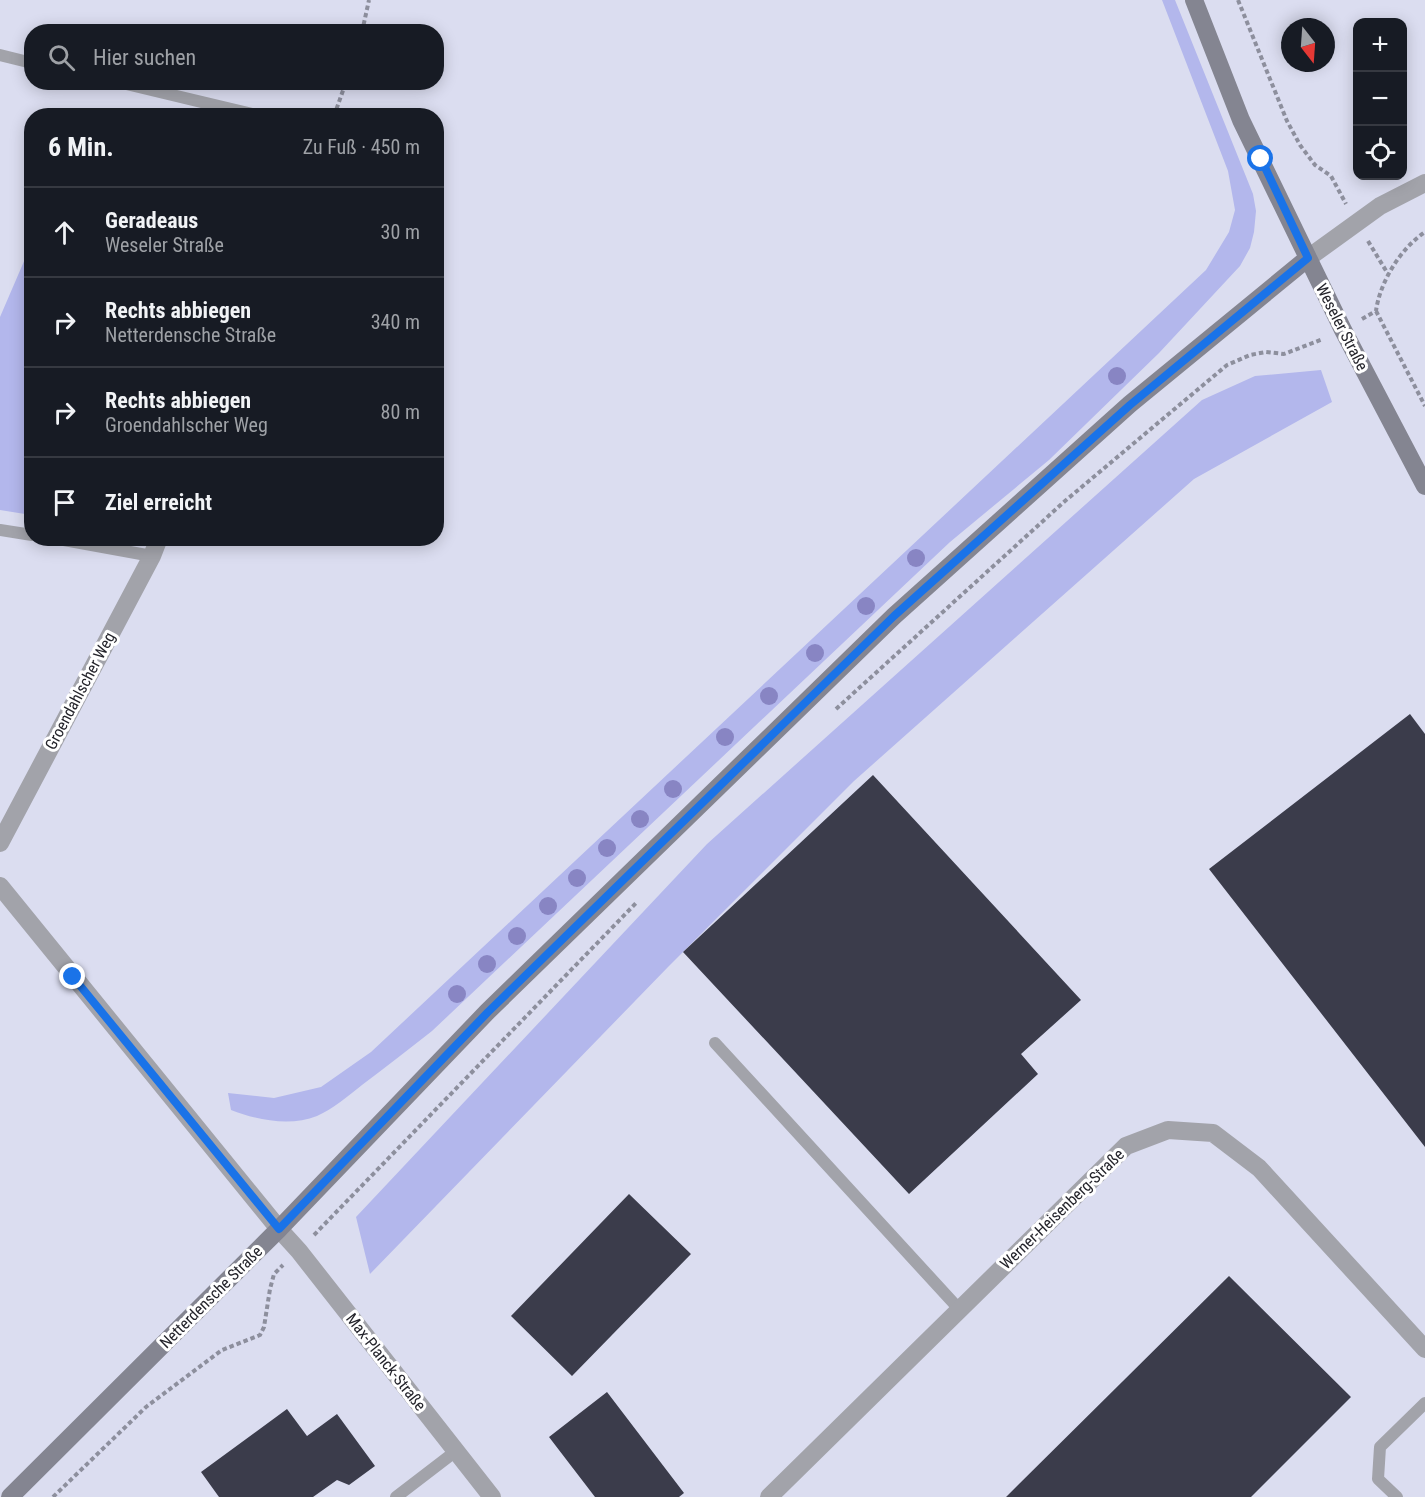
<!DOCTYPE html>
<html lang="de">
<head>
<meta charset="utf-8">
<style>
  :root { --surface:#171b24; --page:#242831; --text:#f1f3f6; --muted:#9ea1a6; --line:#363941 }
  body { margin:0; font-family:"Roboto Condensed",sans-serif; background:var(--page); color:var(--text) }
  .controls { position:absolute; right:18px; top:18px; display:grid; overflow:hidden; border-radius:12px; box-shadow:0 3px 15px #0003 }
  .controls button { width:54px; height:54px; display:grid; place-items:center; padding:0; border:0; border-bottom:2px solid var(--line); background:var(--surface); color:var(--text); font:30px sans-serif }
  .compass { position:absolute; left:1281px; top:18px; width:54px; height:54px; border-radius:50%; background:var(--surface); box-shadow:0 3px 15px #0003; rotate:163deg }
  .stop { position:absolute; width:18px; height:18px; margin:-14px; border:4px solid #1a73e8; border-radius:50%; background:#fff }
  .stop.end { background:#1a73e8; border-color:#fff; box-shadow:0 2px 6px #0008 }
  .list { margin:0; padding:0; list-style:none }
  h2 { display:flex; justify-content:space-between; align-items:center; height:78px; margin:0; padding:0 24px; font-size:26px }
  h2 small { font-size:20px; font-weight:400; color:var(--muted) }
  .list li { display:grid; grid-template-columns:39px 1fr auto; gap:18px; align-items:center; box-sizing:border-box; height:90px; padding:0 24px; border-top:2px solid var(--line) }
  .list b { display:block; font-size:22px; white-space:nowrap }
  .list p { margin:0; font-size:20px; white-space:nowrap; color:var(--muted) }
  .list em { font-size:20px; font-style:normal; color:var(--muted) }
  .icon { flex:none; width:33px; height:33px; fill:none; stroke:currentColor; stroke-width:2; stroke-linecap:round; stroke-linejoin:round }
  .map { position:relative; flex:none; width:1425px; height:1497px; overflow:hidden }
  .search { position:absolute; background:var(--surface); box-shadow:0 3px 15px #0003; left:24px; top:24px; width:420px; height:66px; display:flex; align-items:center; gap:15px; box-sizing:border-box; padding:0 21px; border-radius:24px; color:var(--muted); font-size:22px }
  .panel { position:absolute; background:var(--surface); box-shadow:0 3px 15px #0003; left:24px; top:108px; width:420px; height:438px; border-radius:24px }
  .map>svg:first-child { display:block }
</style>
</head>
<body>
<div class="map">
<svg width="1425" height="1497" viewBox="0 0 1425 1497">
  <rect width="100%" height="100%" fill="#dbddf0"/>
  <path fill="#b3b7ec" d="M1162,0H1175L1253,194L1256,211L1254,232L1250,248L1240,266L1159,353L1049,460L950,542L432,1031C409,1049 386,1067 362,1085C348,1096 333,1109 317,1116C290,1127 257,1120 231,1110L228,1093L274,1098L321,1087L371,1052L1206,270L1229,232L1235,210L1228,171Z
    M31,245V515L0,510V317Z
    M1321,370L1332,402L1194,479L854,781L668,967L370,1274L356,1217L707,844L1202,400L1255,376Z"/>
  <path fill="#3b3c4b" d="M1410,714L1425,734V1147L1209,869Z
    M873,775L1081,1000L1021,1054L1038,1074L909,1194L683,952Z
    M629,1194L691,1254L572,1376L511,1316Z
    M1229,1276L1351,1397L1251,1497H1006Z
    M607,1392L684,1493L679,1497H595L549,1437Z
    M287,1409L307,1436L337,1414L375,1466L349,1485L337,1480L313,1497H219L201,1472Z"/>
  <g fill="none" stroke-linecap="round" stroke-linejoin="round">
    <path stroke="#8d8f9d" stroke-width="4" stroke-dasharray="4.5 3" stroke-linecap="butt" d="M1238,0L1287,121L1300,145L1315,165L1331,176L1346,204
      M362,32L369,0
      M334,116L346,82
      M1368,241L1388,274
      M1376,311L1425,406
      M1362,319L1376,311C1380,282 1400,249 1425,232
      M836,709L1065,501L1227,365L1250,355L1266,352L1284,354L1323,339
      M314,1235L637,902
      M53,1497L146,1407L222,1350L260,1335L264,1327L270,1289L274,1274L283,1265"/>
    <path stroke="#a2a3aa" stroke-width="12" d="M0,55L32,63
      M118,82L260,116
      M0,530L32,535
      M53,538L152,556
      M715,1043L959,1309
      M396,1497L456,1451
      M1397,1497L1378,1479L1380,1447L1425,1403"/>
    <path stroke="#a2a3aa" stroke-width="18" d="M0,843L152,556L159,538
      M0,886L279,1229L299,1251L492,1497
      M769,1497L1126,1146L1168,1130L1213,1133L1259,1168L1425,1349"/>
    <path stroke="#a2a3aa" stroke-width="18" d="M1308,258L1380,206L1425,183"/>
    <path stroke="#848591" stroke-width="18" d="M1194,0L1241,120L1343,330L1425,486
      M10,1497L279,1229L487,1012L894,616L1130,404L1308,258"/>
  </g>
  <g fill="#8885c3">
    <circle cx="1117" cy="376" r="9"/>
    <circle cx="916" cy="558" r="9"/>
    <circle cx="866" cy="606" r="9"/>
    <circle cx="815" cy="653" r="9"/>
    <circle cx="769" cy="696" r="9"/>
    <circle cx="725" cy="737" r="9"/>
    <circle cx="673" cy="789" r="9"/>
    <circle cx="640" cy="819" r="9"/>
    <circle cx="607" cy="848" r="9"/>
    <circle cx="577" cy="878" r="9"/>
    <circle cx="548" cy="906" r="9"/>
    <circle cx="517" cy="936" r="9"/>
    <circle cx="487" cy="964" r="9"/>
    <circle cx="457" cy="994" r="9"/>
  </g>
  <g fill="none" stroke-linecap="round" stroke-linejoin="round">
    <path stroke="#1a73e8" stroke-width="8" d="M73,977L279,1229L488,1012L894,616L1130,405L1308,258L1261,159"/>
  </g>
  <g text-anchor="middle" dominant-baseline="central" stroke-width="6" stroke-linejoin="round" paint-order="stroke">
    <g font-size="16" fill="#24242b" stroke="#fff">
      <text transform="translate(1342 327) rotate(63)">Weseler Straße</text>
      <text transform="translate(80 691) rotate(-62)">Groendahlscher Weg</text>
      <text transform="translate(1062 1209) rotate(-44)">Werner-Heisenberg-Straße</text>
      <text transform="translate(211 1297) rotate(-45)">Netterdensche Straße</text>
      <text transform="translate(386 1362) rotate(52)">Max-Planck-Straße</text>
    </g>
  </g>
</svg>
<div class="controls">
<button>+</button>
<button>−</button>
<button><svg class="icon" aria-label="locate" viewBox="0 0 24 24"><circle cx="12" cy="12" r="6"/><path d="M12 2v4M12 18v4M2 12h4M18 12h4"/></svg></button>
</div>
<svg class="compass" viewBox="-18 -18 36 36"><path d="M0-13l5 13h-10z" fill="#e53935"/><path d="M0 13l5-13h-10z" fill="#9ea1a6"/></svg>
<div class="stop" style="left:1261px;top:159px"></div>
<div class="stop end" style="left:73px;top:977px"></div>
<div class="search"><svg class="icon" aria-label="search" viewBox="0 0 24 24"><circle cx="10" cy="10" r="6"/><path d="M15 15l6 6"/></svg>Hier suchen</div>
<section class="panel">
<h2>6 Min.<small>Zu Fuß · 450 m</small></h2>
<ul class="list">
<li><svg class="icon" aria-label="ahead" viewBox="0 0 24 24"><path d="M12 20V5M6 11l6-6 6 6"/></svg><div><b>Geradeaus</b><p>Weseler Straße</p></div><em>30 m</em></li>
<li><svg class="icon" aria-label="right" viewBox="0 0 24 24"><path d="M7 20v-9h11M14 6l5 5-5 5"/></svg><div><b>Rechts abbiegen</b><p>Netterdensche Straße</p></div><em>340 m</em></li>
<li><svg class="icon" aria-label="right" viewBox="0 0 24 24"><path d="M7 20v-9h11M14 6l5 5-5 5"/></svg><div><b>Rechts abbiegen</b><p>Groendahlscher Weg</p></div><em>80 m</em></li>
<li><svg class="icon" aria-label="arrive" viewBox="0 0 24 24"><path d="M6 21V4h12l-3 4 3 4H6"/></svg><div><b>Ziel erreicht</b></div></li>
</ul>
</section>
</div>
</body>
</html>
